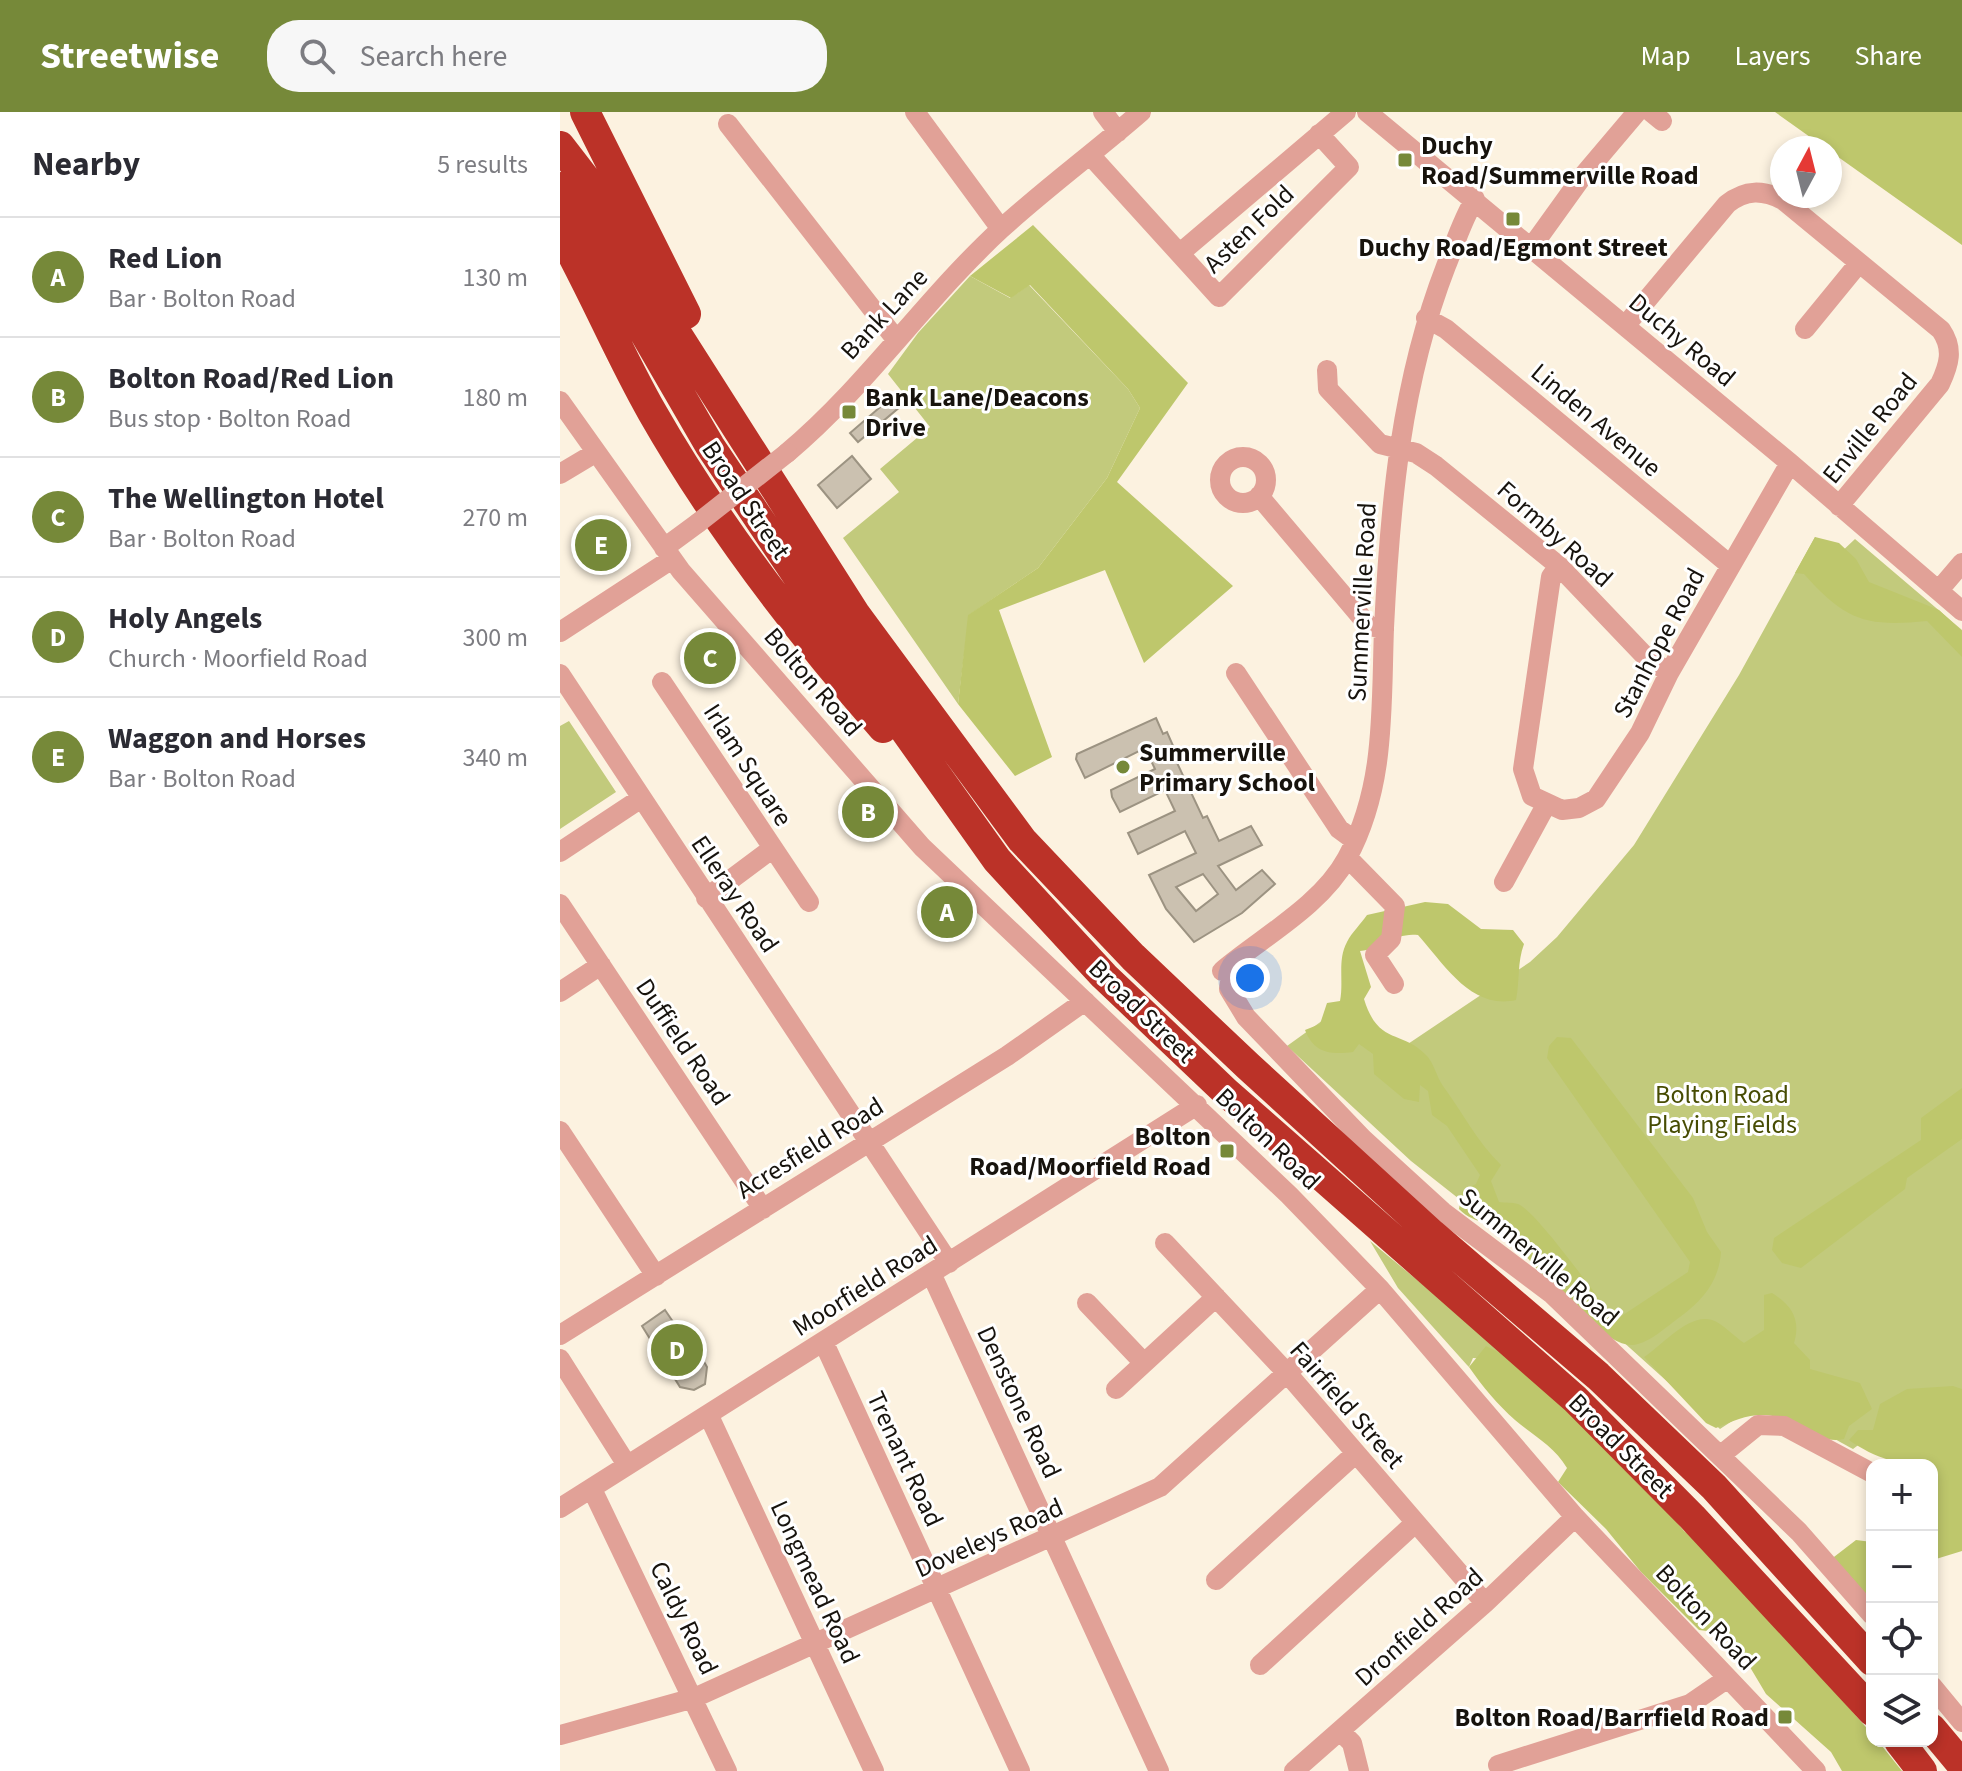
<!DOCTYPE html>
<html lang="en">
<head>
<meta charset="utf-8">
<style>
  :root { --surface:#fff; --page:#f7f7f7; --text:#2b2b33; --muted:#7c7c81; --line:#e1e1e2; --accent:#768939 }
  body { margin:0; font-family:"Source Sans 3",sans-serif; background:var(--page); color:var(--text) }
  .controls { position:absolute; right:24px; bottom:24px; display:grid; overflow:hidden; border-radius:16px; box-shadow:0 4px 12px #0003 }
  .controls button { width:72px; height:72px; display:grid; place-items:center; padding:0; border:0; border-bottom:2px solid var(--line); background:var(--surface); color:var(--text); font:40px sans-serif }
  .compass { position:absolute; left:1210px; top:24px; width:72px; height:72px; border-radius:50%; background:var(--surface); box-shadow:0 4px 12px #0003; rotate:7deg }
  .you { position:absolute; left:690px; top:866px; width:28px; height:28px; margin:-20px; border:6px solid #fff; border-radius:50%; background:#1a73e8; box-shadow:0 0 0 12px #1a73e833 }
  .badge { display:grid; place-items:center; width:52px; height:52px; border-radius:50%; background:var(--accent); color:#fff; font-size:26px; font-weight:700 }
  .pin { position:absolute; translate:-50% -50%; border:4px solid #fff; box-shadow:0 2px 8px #0006 }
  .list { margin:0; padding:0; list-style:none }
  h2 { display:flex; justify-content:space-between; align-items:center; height:104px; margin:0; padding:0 32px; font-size:34px }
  h2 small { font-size:26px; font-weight:400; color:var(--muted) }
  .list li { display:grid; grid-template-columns:52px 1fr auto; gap:24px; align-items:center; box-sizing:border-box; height:120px; padding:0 32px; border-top:2px solid var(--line) }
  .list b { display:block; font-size:30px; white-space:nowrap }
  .list p { margin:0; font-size:26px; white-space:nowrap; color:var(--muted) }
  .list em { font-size:26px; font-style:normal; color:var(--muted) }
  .icon { flex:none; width:44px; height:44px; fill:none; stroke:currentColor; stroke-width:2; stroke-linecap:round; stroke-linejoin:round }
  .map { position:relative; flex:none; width:1402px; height:1659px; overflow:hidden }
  header { display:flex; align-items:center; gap:48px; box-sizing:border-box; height:112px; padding:0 40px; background:var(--accent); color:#fff }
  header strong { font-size:38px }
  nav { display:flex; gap:44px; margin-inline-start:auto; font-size:28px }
  .search { width:560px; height:72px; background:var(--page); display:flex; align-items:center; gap:20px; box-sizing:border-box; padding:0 28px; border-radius:32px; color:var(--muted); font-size:30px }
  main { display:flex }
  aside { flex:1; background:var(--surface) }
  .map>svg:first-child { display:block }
</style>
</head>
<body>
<header>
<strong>Streetwise</strong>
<div class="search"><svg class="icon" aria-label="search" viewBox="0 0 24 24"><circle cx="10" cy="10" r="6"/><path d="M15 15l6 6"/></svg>Search here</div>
<nav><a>Map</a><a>Layers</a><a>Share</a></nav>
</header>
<main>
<aside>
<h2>Nearby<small>5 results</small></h2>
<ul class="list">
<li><span class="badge">A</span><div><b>Red Lion</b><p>Bar · Bolton Road</p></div><em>130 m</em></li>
<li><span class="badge">B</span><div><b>Bolton Road/Red Lion</b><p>Bus stop · Bolton Road</p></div><em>180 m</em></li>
<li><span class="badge">C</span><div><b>The Wellington Hotel</b><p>Bar · Bolton Road</p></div><em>270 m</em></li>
<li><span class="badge">D</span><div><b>Holy Angels</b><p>Church · Moorfield Road</p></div><em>300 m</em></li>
<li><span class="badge">E</span><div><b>Waggon and Horses</b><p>Bar · Bolton Road</p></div><em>340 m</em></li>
</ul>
</aside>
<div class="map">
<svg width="1402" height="1659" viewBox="0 0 1402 1659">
  <rect width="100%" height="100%" fill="#fcf2e0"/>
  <path fill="#c2ca7c" d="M410,164L450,186L469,173L568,277L580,296L547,366L478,456L409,503L398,592L283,426L339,380L320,357L370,315L328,262L358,221Z
    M1255,425L1277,444L1295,427L1402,518V1405L1372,1353L1305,1328L1293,1337C1269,1324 1228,1299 1200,1300C1185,1300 1172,1309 1160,1317L941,1120L851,1049L727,934L784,893L833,942L970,850L997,825L1074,733L1179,563Z
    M9,609L56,680L0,717V614Z
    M810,1129L954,1248L913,1246L909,1255L907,1253L838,1176Z"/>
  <path fill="#bec76c" d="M1215,0H1402V133Z
    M473,113L628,271L557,370L673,474L584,551L545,458L439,498L492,645L455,664L398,592L408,503L478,456L547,366L580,296L568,277L470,173L451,186L410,164Z
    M1255,425L1279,431L1296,447L1309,470L1379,498L1402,519V545L1367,509C1306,515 1286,509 1244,462L1235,461Z
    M865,790L888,792L921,817L953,818L964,832C957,851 960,868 956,888C911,898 885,853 858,823C835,820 823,837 800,839L811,875L804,887C818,933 841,918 865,942C874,950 876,964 883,974C903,1001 917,1030 941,1053L931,1069L939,1090C945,1091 952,1090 958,1092C975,1098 1036,1183 1051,1203L1060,1205L1128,1160L1130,1150L987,946L989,934L997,925L1011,926L1133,1086L1147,1120L1161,1140C1159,1169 1143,1188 1120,1205C1107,1214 1090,1231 1073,1233C1040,1236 969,1146 946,1122C933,1108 916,1114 899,1097L902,1079L916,1072L920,1063L887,1014L872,1003L868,979L860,973L859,990L844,987L814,962L813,942L799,932L793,940C770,943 754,941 745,918L760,912L767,891L780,889C784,869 777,848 787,830C792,820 801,812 807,803Z
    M1402,976V1027L1347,1066L1345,1077L1241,1156L1222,1151L1212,1138L1214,1126L1361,1028V1006Z
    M1212,1181C1232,1193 1241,1208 1234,1231L1250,1248V1257L1300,1271L1312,1297L1289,1314L1284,1327C1258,1333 1242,1310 1218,1305C1195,1299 1177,1307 1156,1316L1146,1311L1084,1245C1102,1234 1128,1201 1152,1208C1162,1211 1175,1225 1184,1231L1204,1218V1183Z
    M926,1234L954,1248L1075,1359L1124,1419L1153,1441L1312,1622V1629H1318L1342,1659H1282L1271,1640L1206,1582L1175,1530L1163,1521L1139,1518L1081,1460L1046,1417L998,1370L1007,1356C994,1334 974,1324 955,1308C938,1293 922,1274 909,1255Z
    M1393,1274L1402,1277V1439L1376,1447L1372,1451V1353C1339,1353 1316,1347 1289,1328L1298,1318H1313L1320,1292L1347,1277Z
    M1296,1428L1312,1430V1491L1270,1448Z"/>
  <path fill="#cbc1b0" stroke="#9c9382" stroke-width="2" fill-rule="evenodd" d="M333,284L341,294L298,330L290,321Z
    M292,344L311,367L277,396L258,373Z
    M596,606L603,622L607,620L614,636L611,638L643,706L647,704L659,729L691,714L702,733L658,754L676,778L702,758L715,772L682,801L634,830L606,797L589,763L636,741L625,719L578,742L568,721L615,699L605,678L560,700L552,685L551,678L595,657L585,636L525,666L516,647L517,642ZM643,762L658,782L636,799L616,775Z
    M105,1198L120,1220L125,1217L147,1255L145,1272L134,1278L120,1275L82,1214Z"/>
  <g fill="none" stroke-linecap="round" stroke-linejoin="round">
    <path stroke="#e1a197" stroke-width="20" d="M355,0L441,117
      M543,0L558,20
      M807,0L1230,351L1402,499
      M1091,0L1102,9
      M168,12L335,226
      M531,44L659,185L789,55L759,22
      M971,136L1022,65L1077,0
      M620,141L786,0
      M866,206L886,217L1170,453
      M1065,214L1167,92C1186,77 1203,78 1223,88L1381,218C1394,237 1389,253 1380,272L1279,394
      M1245,217L1299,151
      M767,258L768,277L820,332L856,341L876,354L999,454L1084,543L1109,561
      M0,289L121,459L362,735L729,1083L820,1177L1015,1405L1256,1659
      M227,341C306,275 365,187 441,117C486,76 535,40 581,0
      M660 368a23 23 0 1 1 46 0a23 23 0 1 1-46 0Z
      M0,362L35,341
      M699,384L808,513L824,518
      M104,436L138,411
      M999,454L991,465L963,657L972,684L1002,698L1019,696L1036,687L1080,621L1109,561L1230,351
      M1379,478L1402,451
      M0,520L112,447
      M676,561L779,717L794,728
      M0,562L389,1151
      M102,570L213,736L146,786
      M213,736L249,790
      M0,740L80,687
      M788,746L835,794L831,827L815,843L834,872
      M944,770L986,693
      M0,792L203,1097
      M672,851L669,877L686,905L803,1027L883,1100L992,1182L1239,1420L1312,1503
      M662,859C702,825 761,794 787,746C826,674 821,596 824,516C830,392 841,270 886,154C895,132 902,108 915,87
      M0,880L41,853
      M0,1019L96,1164
      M605,1131L727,1261L925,1491
      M371,1161L599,1659
      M527,1191L583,1250
      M0,1223L447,944L525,889
      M264,1231L460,1659
      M0,1247L67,1353
      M556,1277L656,1185
      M149,1304L314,1659
      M1161,1343L1198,1313L1224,1314L1312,1361
      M32,1377L167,1659
      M0,1396L637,993
      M656,1468L795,1342
      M700,1553L854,1412
      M1372,1574L1402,1610
      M781,1620L792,1631L799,1659
      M0,1623L134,1586L600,1375L820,1177
      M938,1653L1130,1592L1168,1566
      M734,1659L925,1491L1015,1405"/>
    <path stroke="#bb3228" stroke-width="30" d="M25,0L126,202
      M0,34L27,69L110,211L296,503L462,728L573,845L688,954L872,1122L1038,1264L1154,1375L1312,1549
      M0,75L150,334L275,520L437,748L544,864L667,981L1015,1287L1132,1405L1312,1599
      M0,120C33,179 59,242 92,300C157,414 237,518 323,616
      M1372,1617L1402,1653
      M1339,1629L1362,1659"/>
    <path stroke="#e1a197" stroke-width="20" d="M138,411L227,341"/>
  </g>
  <g fill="#768939" stroke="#fff" stroke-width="3">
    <rect x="837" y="40" width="16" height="16" rx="4"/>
    <rect x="945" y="99" width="16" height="16" rx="4"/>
    <rect x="281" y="292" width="16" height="16" rx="4"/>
    <circle cx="563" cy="655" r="8"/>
    <rect x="659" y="1031" width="16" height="16" rx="4"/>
    <rect x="1217" y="1597" width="16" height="16" rx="4"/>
  </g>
  <g text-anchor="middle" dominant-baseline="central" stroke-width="6" stroke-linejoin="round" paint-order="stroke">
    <g font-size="26" font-weight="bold" fill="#17130d" stroke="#fff" text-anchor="start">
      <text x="861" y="33">Duchy<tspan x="861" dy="30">Road/Summerville Road</tspan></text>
      <text x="953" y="135" text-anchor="middle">Duchy Road/Egmont Street</text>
      <text x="305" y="285">Bank Lane/Deacons<tspan x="305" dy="30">Drive</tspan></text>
      <text x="579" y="640">Summerville<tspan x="579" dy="30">Primary School</tspan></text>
      <text x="651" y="1024" text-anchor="end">Bolton<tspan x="651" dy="30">Road/Moorfield Road</tspan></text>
      <text x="1209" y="1605" text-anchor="end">Bolton Road/Barrfield Road</text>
    </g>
    <g font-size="26" fill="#17130d" stroke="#fff">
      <text transform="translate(689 117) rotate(-44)">Asten Fold</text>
      <text transform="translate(324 202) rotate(-47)">Bank Lane</text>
      <text transform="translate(1122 228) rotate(40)">Duchy Road</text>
      <text transform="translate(1036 308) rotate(40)">Linden Avenue</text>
      <text transform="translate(1310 316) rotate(-51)">Enville Road</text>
      <text transform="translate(186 388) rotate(56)">Broad Street</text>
      <text transform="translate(995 422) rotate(42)">Formby Road</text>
      <text transform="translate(802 490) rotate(-87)">Summerville Road</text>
      <text transform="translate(1099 531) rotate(-62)">Stanhope Road</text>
      <text transform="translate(253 570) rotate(49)">Bolton Road</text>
      <text transform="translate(188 653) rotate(57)">Irlam Square</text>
      <text transform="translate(175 782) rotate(56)">Elleray Road</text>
      <text transform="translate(582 899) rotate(44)">Broad Street</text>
      <text transform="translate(123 930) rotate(56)">Duffield Road</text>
      <text transform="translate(708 1027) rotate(44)">Bolton Road</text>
      <text transform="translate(250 1036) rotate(-32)">Acresfield Road</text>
      <text transform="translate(979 1145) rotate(40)">Summerville Road</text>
      <text transform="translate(305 1174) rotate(-32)">Moorfield Road</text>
      <text transform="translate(459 1290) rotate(65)">Denstone Road</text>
      <text transform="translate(787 1293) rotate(49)">Fairfield Street</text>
      <text transform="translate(1061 1334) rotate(45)">Broad Street</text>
      <text transform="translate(345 1347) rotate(65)">Trenant Road</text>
      <text transform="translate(429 1426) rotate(-24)">Doveleys Road</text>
      <text transform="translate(255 1470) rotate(65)">Longmead Road</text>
      <text transform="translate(1146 1505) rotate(47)">Bolton Road</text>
      <text transform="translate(124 1506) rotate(64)">Caldy Road</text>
      <text transform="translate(859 1515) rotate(-42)">Dronfield Road</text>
    </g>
    <g font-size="26" fill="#474c03" stroke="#fff">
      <text x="1162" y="982">Bolton Road<tspan x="1162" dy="30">Playing Fields</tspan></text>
    </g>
  </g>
</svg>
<div class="controls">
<button>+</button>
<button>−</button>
<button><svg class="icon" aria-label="locate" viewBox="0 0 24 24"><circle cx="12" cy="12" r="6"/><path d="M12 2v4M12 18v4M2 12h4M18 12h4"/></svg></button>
<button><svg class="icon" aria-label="layers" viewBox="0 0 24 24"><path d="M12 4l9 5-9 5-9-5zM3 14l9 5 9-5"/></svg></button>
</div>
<svg class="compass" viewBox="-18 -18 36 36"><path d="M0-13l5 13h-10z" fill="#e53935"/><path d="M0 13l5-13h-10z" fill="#7c7c81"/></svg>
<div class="you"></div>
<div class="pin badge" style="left:387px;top:800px">A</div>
<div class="pin badge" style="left:308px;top:700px">B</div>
<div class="pin badge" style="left:150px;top:546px">C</div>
<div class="pin badge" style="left:117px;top:1238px">D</div>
<div class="pin badge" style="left:41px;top:433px">E</div>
</div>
</main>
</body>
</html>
